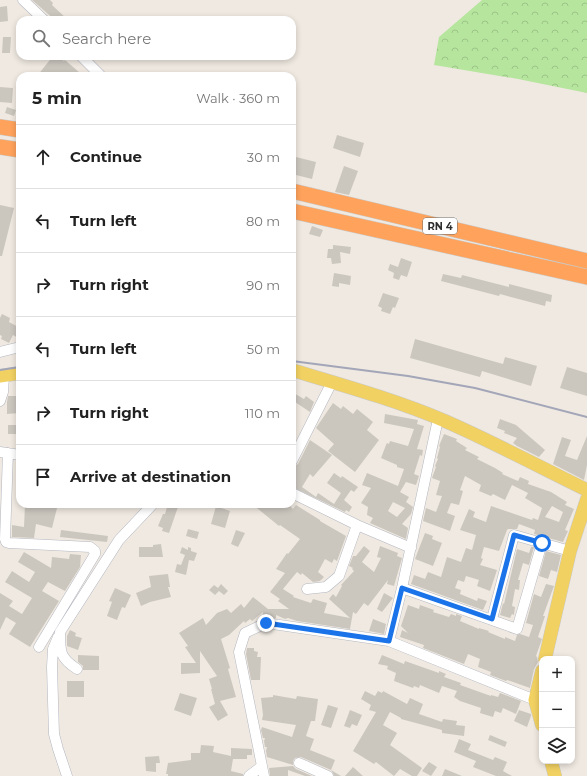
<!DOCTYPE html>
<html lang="en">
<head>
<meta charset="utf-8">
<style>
  :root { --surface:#fff; --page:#f2f2f2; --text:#222; --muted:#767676; --line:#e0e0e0 }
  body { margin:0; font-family:Montserrat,sans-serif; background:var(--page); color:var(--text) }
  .controls { position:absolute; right:12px; bottom:12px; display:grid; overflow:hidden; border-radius:8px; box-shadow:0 2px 6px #0003 }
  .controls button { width:36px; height:36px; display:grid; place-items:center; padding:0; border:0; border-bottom:1px solid var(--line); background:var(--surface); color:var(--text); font:20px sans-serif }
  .stop { position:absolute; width:12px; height:12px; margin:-9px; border:3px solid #1a73e8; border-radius:50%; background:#fff }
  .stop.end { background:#1a73e8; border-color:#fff; box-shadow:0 1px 4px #0008 }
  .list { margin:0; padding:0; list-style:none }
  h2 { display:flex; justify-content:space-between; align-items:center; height:52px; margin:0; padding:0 16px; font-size:17px }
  h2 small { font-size:13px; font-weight:400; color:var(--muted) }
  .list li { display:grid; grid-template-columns:26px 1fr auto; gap:12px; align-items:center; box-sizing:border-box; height:64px; padding:0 16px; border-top:1px solid var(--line) }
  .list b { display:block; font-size:15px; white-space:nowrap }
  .list em { font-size:13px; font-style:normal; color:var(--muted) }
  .icon { flex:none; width:22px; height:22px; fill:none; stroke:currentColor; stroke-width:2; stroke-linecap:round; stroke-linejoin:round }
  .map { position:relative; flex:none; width:587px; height:776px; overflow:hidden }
  .search { position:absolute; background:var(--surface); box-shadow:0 2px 6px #0003; left:16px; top:16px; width:280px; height:44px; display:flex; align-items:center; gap:10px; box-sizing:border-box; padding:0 14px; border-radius:12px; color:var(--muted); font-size:15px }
  .panel { position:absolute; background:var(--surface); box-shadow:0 2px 6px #0003; left:16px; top:72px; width:280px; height:436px; border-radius:12px }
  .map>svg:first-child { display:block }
</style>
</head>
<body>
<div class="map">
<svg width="587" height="776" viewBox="0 0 587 776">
  <defs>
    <pattern id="forest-crowns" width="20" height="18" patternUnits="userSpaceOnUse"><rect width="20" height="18" fill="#b6e59e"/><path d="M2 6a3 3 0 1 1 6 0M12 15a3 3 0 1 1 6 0" fill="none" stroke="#9dc588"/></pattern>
  </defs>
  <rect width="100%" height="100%" fill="#efe9e1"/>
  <path fill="url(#forest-crowns)" d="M482,0H587V93L518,79L434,65L439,37Z"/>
  <path fill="#cbc7bf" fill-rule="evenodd" d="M32,0H50L53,3L52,5L68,20H55Z
    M7,6L8,21L0,22V7Z
    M3,37H11L10,53H2Z
    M53,56H57L64,61L65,60L80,73L78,76H37Z
    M0,87L13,88L12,103L0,102Z
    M7,107L16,110L14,116L5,113Z
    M337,135L364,143L360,157L333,148Z
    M292,156L316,162L312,179L292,174Z
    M344,166L358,171L349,195L335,192Z
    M0,205L14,208L2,256H0Z
    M312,226L323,230L320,237L309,234Z
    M333,245L351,247L350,254L340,252L341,263L332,264L331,258H327L328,249H333Z
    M401,258L412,262L407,277L401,275L399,280L393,278L394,273L388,270L390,264L398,267Z
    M334,273L351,276L350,285L339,283V287L332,286Z
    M443,274L461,278L462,275L509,287V284L552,295L551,302L546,301L545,306L500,294L499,296L441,281Z
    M383,293L399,298L395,308L393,307L390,314L381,311L382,308L378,306Z
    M2,314L10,318L9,322L20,328V339L13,335L9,343L1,339L2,336L0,335V318Z
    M415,339L503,364L505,357L537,366L531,386L482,371L480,377L410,358Z
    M567,367L587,373V396L560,388Z
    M292,392L304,399L306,396L314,402L310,412L292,400Z
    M8,396H20V413L7,414V402Z
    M333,403L341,409L343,406L353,414L357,409L373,422L367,430L379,440L355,472L328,451L334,444L316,428Z
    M385,414L418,420L417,424L424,426L417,449L423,450L422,456L420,455L414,474L419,476L416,485L406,482L400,492L409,497L406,502L413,507L411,514L402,524L408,528L406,539L370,523L373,518L367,515L368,507L361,503L371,488L362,485L367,473L398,486L404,469L397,467V465L381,458L386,445L387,443L389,444L390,441L408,446L414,429L384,423ZM393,502L405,508L397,517L388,511Z
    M500,419L516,425L545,450L539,457L517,446L513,443L517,438L504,433L505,431L497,428Z
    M8,425H19V434H8Z
    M444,434L457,439L456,441L467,448L465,450L479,457L477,459L495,468L503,473L502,474L518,481L520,477L529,481L528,484L551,492L567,502L565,505L574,509L565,530L568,531L563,542L534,534L535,530L519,524L517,529H508L507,530L499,551L484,547L481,558L483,559L480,565L497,570L490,591L477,586L479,580L466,576L464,582L458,580L455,588L461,590L460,594L477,601L478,598L487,601L483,610L411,584L414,575L425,579L428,572L441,577L447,557L461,562L466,548L472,550L476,535L460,530L469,509L475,512L473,517L486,522L491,506L532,520L533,518L538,520L542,508L525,498L528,493L512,485L505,500L493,494L491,496L479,491L481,485L465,476L460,490L463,491L459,505L451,503L447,513L455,516L450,531L423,521L426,508L436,512L442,496L436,495L440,481L432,478L436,467L435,466L438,459L437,458L440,447L439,446ZM552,506L563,512L559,522L545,517Z
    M587,436V465L584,480L553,464L562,437L571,440L565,456L577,460Z
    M310,440L332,455L313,477L310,474L302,487L316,497L318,493L334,504L341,493L327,483L334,473L341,478L342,476L358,487L354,492L351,490L344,500L352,507L349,512L346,510L345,512L292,487V467L298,464Z
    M25,504H58L52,528L36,524L34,538L12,537V525L24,527Z
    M168,504H179L169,533L162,531L163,528L158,526L163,514H165Z
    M252,504H288L293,509L296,505L320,520V521L346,536L337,561L334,559L332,563L325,559L318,572L324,577L320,581L313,582L302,573L301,575L297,572L283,589L294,596L293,597L311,603L313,599L327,603L324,613L350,618L329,599L333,594L336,597L342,586L341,585L354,571L352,569L353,568L349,566L353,556H356L364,546L370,551L362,562L374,572L381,558L377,557L380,546L398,553L397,556L402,558L394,586L387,584L388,580L368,606L364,603L356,614L353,612L350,629L297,621L288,618L285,619L276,615V618L267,617L262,618L263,612L252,621L250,619L245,623L244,621L229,635L221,639L230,668L228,669L236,697L220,701L228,715L218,721L209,707L215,704L211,689H212L209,679L217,676L200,651V673L181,674V663H196L185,647L188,646L179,633L203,618L206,625L217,613L227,609L231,613L241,604L244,608L253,597L268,609H289L278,601L280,599L270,592L285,573L276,569L287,553L288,554L300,539L280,525L279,526Z
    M216,506L230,511L225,528L211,524Z
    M188,529L199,532L197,539L186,536Z
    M61,530L108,536L107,542L60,537Z
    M236,530L245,533L238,547L231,544Z
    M425,533L433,536L432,539L442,543L433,566L415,559Z
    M161,544L163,557H139V547H153V545Z
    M182,547L188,550V547L191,548V551L197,553L194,561L189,560L186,575L175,572L177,564L181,565L185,555L180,553Z
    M531,547H534L529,565L523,563L518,580H520L519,590L515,589L512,606L515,607L514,615L512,614L510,618L500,615L503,603L504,604L517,549L529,553Z
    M546,551L561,555L557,572L551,570L548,579L539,576Z
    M24,552L51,568L52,557L69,559L70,554L81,555L80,567L65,591L48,582L42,591L59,601L30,647L9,634L16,623L6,617L0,630V593L13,601L9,606L22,614L32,598L5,582L12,571L29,582L35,572L18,562Z
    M168,574L170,587H168L171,597L150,602L141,606L136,593L151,587L149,576Z
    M221,584L228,591L224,595L219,591L215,595L209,590L214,585L218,588Z
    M546,584L554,586L543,616H545L538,637L542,639L536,656L537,657L538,662L534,669L530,688L507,680L506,681L490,675L491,672L478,667L480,659L468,654L464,664L423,648L424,645L400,637L402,630L408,633L401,626L408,605L419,609L420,605L434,610L433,612L449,617L451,614L456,616V614L462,616L460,621L479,629V628L489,631L488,632L505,639V637L515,641L517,635L520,634L529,637L533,625L526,623L534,594L541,597Z
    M115,588L131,595L125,608L122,607L117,620L107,616L112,602L109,601Z
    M384,593L393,598L382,612L377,609Z
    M373,619L386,624L384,634L369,631Z
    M70,630L76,633L75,636L82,638L78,650L67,646V636Z
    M247,648H254V651L258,652L257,657H261L260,680H251L246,654Z
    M78,655L99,656V670H83V666L78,662Z
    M382,655L404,664L405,661L439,673V671L446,674L444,677L461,683L460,685L491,696V695L498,697L500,693L521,701L516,714L503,708L501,713L495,711L493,717L480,713L481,708L460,701L454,697L457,691L442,686L439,693L420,685L419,688L414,686L413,688L394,681L396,673L387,669L388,666L378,664Z
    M67,681H84V697H67Z
    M365,691L375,696L378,691L382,693L383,691L407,704L410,698L423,704L419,714L442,722L443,719L457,721L456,725L465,726L464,736L442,733V730L401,719V718L390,712L383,725L397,733L390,745L422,768L417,776H412L400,769L394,776L376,762L374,764L353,751L376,712L369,710L371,705L361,699Z
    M180,693L197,698L191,716L174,710Z
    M273,695L296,699L297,696L318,699L315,721H311L306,736L314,739L310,750L335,760L331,770L341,776H334L333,773L331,770L301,757L295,758L293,761V765L267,757L266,751L267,747H265L264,741L265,738H263L261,730L262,727L292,737L296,725L262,720L263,715L261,698L273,697Z
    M328,705L338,708L331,728L321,725Z
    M350,710L362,715L357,726L352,724L350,728L344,726Z
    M519,710L531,714V716L527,727L514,721Z
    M490,735L507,742L505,747L488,740Z
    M459,739L471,744L468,750L493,760L495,757L507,762L503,771L512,776H496L473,767L476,761L454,752Z
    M201,745L214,746L213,752L231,756V748L252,749V755H247V759H233L231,771L243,774V776H168V774H166L168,763L191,760V753H200Z
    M159,756L160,763H156V772L146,771L145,757Z
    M429,762L437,767L431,776L422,771Z
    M293,766L296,769L312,776H305L288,770V776H270L269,768Z
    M353,767L363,776H345Z
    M445,769L462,776H442Z"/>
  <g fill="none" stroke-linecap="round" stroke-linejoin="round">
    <defs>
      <path id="minor" d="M23,0L44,20
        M81,56L101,76
        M0,352L20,347
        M0,401L3,392L4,376
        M0,452L20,455
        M8,453L5,539L6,542L9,543L90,547L95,551V554L39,647
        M292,461L332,382
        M292,493L357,525L411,548
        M402,588L517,629L542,543
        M307,589L326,587L339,576L357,525
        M492,619L514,535L570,551
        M58,637L53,649L52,667L54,734L58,749L67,776
        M389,641L402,588L438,419
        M77,669C60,658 60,652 60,632L119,540L153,504
        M299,763L328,776
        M249,776L262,766
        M264,776L239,652L245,633L266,623L389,641L535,700"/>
      <path id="major" d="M292,370C342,385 396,400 445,421C493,442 540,467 587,490
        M0,376L20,373
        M545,659L570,551L587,499
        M542,671L535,700L542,725
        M551,761L555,776"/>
      <path id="highway" d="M0,127L20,130
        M0,147L20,150
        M292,191L587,261
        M292,211L587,277"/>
    </defs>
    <use href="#minor" stroke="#b4b7c1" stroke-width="11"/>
    <use href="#major" stroke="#c9c9c9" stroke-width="14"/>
    <use href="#highway" stroke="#c9c9c9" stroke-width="16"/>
    <use href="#minor" stroke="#fff" stroke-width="10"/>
    <use href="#major" stroke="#f2d163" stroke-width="13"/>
    <use href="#highway" stroke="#ffa35c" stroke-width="15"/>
    <path stroke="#a3a6b8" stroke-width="2" d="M292,361L408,376L475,388L587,417
      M0,370L20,367"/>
  </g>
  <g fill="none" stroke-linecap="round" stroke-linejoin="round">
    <path stroke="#1a73e8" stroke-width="5" d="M266,623L389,641L402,588L492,619L514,535L542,543"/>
  </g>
  <g text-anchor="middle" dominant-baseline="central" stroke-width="3.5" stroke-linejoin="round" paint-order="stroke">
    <rect fill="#fff" stroke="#6d6d6d" stroke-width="1" x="423" y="218" width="34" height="16" rx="3"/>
    <g font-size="10" font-weight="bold" fill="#2e2e2e">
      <text x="440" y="226">RN 4</text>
    </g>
  </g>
</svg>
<div class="controls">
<button>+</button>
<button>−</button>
<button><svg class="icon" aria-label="layers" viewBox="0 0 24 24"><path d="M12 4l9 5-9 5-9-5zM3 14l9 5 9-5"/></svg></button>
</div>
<div class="stop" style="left:542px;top:543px"></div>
<div class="stop end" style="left:266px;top:623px"></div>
<div class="search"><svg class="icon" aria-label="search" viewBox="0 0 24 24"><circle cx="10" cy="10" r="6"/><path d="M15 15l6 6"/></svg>Search here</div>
<section class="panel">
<h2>5 min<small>Walk · 360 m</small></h2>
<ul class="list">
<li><svg class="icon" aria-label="ahead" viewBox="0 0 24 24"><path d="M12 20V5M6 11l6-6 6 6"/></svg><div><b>Continue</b></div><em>30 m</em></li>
<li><svg class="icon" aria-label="left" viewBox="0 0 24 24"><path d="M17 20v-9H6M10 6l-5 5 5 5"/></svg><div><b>Turn left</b></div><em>80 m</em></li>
<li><svg class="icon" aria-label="right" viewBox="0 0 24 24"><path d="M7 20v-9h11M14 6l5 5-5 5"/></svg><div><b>Turn right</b></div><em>90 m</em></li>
<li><svg class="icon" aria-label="left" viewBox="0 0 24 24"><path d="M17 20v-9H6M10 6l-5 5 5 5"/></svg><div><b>Turn left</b></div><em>50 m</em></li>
<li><svg class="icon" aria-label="right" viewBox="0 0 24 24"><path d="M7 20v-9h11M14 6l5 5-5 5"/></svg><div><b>Turn right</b></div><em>110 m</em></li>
<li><svg class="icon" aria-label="arrive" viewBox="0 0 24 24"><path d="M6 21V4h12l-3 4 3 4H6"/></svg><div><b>Arrive at destination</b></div></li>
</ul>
</section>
</div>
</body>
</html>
